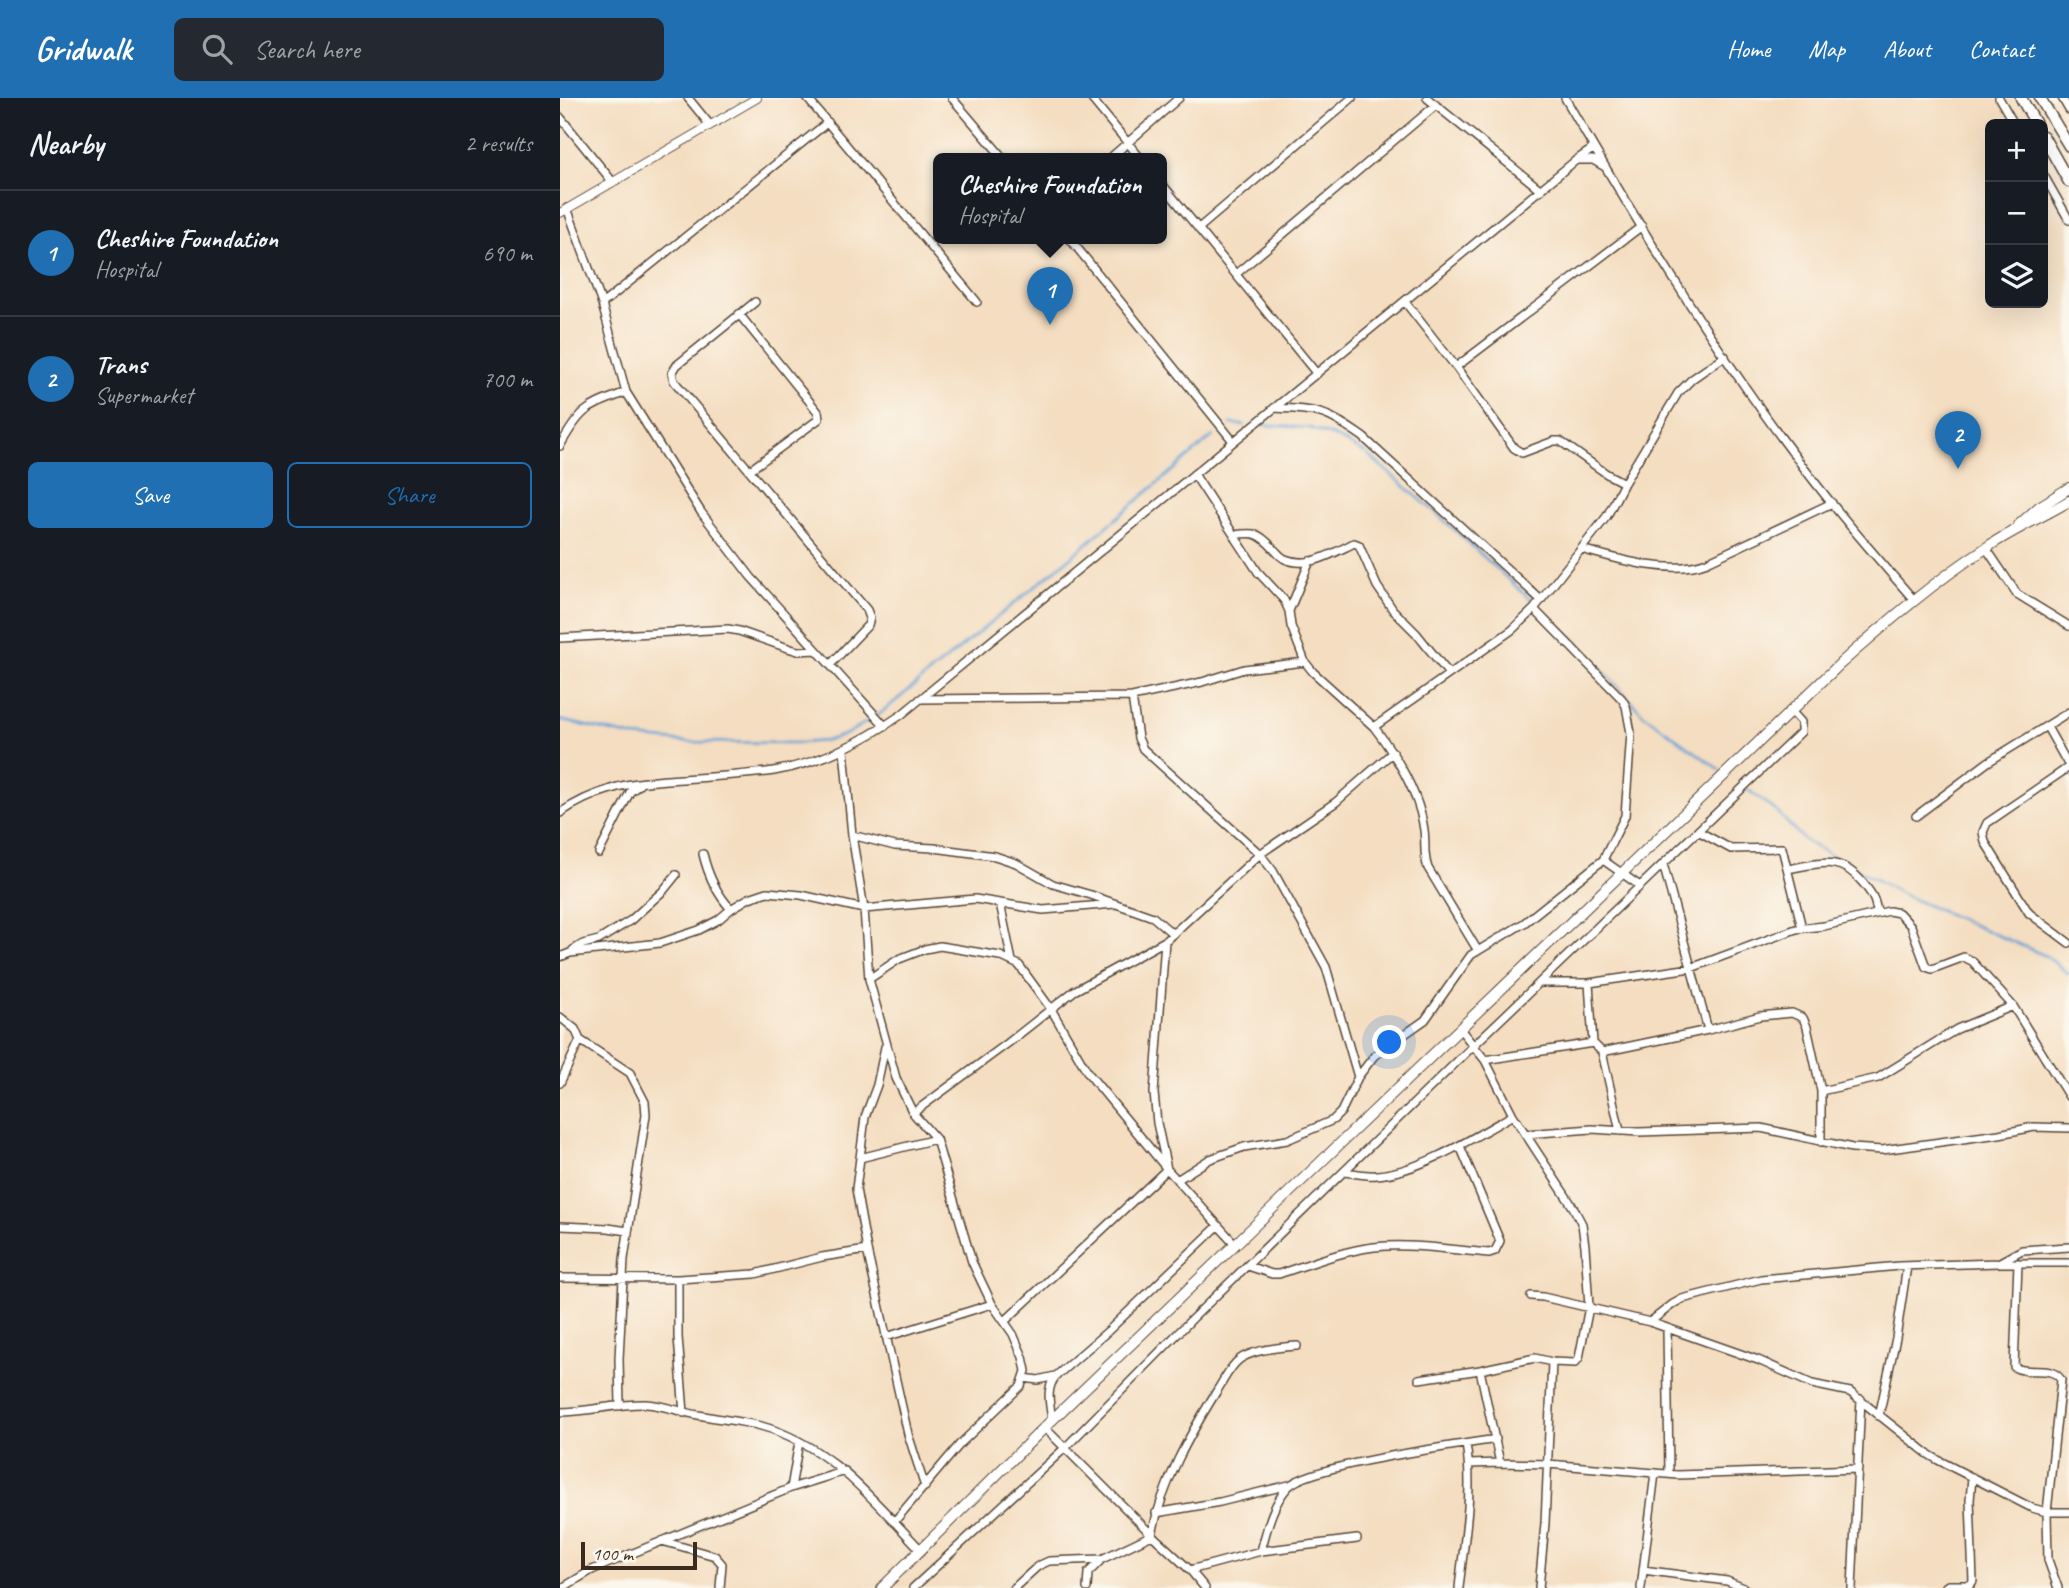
<!DOCTYPE html>
<html lang="en">
<head>
<meta charset="utf-8">
<style>
  :root { --surface:#171b24; --page:#242831; --text:#f1f3f6; --muted:#9ea1a6; --line:#363941; --accent:#1f6fb2 }
  body { margin:0; font-family:Caveat,sans-serif; background:var(--page); color:var(--text) }
  .controls { position:absolute; right:21px; top:21px; display:grid; overflow:hidden; border-radius:10px; box-shadow:0 7px 28px #0002 }
  .controls button { width:63px; height:63px; display:grid; place-items:center; padding:0; border:0; border-bottom:2px solid var(--line); background:var(--surface); color:var(--text); font:35px sans-serif }
  .scale { position:absolute; left:21px; bottom:18px; width:116px; box-sizing:border-box; padding-left:7px; border:4px solid #3b2a1e; border-top:0; font-size:19px; line-height:24px; white-space:nowrap; color:#3b2a1e; -webkit-text-stroke:5px #fbf7ec; paint-order:stroke }
  .you { position:absolute; left:830px; top:945px; width:24px; height:24px; margin:-18px; border:5px solid #fff; border-radius:50%; background:#1a73e8; box-shadow:0 0 0 10px #1a73e833 }
  .badge { display:grid; place-items:center; width:46px; height:46px; border-radius:50%; background:var(--accent); color:#fff; font-size:23px; font-weight:700 }
  .pin { position:absolute; translate:-50% -58px; filter:drop-shadow(0 2px 4px #0008) }
  .pin::after { content:''; position:absolute; top:37px; width:24px; height:21px; background:inherit; clip-path:polygon(0 0,100% 0,50% 100%) }
  .popup { position:absolute; left:373px; top:55px; width:234px; height:91px; box-sizing:border-box; display:grid; place-content:center; border-radius:10px; background:var(--surface); filter:drop-shadow(0 2px 5px #0005); font-size:23px; white-space:nowrap; color:var(--muted) }
  .popup b { font-size:26px; color:var(--text) }
  .popup::after { content:''; position:absolute; left:50%; top:100%; margin-left:-14px; border:14px solid transparent; border-top-color:var(--surface) }
  .list { margin:0; padding:0; list-style:none }
  h2 { display:flex; justify-content:space-between; align-items:center; height:91px; margin:0; padding:0 28px; font-size:30px }
  h2 small { font-size:23px; font-weight:400; color:var(--muted) }
  .list li { display:grid; grid-template-columns:46px 1fr auto; gap:21px; align-items:center; box-sizing:border-box; height:126px; padding:0 28px; border-top:2px solid var(--line) }
  .list b { display:block; font-size:26px; white-space:nowrap }
  .list p { margin:0; font-size:23px; white-space:nowrap; color:var(--muted) }
  .list em { font-size:23px; font-style:normal; color:var(--muted) }
  .actions { display:flex; gap:14px; padding:21px 28px }
  .actions a { flex:1; padding:16px 0; border:2px solid var(--accent); border-radius:10px; text-align:center; font-size:24px; color:var(--accent) }
  .actions .main { background:var(--accent); color:#fff }
  .icon { flex:none; width:38px; height:38px; fill:none; stroke:currentColor; stroke-width:2; stroke-linecap:round; stroke-linejoin:round }
  .map { position:relative; flex:none; width:1509px; height:1490px; overflow:hidden }
  header { display:flex; align-items:center; gap:42px; box-sizing:border-box; height:98px; padding:0 35px; background:var(--accent); color:#fff }
  header strong { font-size:33px }
  nav { display:flex; gap:38px; margin-inline-start:auto; font-size:24px }
  .search { width:490px; height:63px; background:var(--page); display:flex; align-items:center; gap:18px; box-sizing:border-box; padding:0 24px; border-radius:10px; color:var(--muted); font-size:26px }
  main { display:flex }
  aside { flex:1; background:var(--surface) }
  .map>svg:first-child { display:block }
</style>
</head>
<body>
<header>
<strong>Gridwalk</strong>
<div class="search"><svg class="icon" aria-label="search" viewBox="0 0 24 24"><circle cx="10" cy="10" r="6"/><path d="M15 15l6 6"/></svg>Search here</div>
<nav><a>Home</a><a>Map</a><a>About</a><a>Contact</a></nav>
</header>
<main>
<aside>
<h2>Nearby<small>2 results</small></h2>
<ul class="list">
<li><span class="badge">1</span><div><b>Cheshire Foundation</b><p>Hospital</p></div><em>690 m</em></li>
<li><span class="badge">2</span><div><b>Trans</b><p>Supermarket</p></div><em>700 m</em></li>
</ul>
<div class="actions"><a class="main">Save</a><a>Share</a></div>
</aside>
<div class="map">
<svg width="1509" height="1490" viewBox="0 0 1509 1490">
  <rect width="100%" height="100%" fill="#fbf7ec"/>
  <filter id="ink" filterUnits="userSpaceOnUse"><feTurbulence type="fractalNoise" baseFrequency=".0143" numOctaves="2"/><feDisplacementMap in="SourceGraphic" scale="14" xChannelSelector="R" yChannelSelector="G"/><feConvolveMatrix kernelMatrix="1 2 1 2 8 2 1 2 1" color-interpolation-filters="sRGB"/></filter>
  <filter id="wash" filterUnits="userSpaceOnUse"><feTurbulence type="fractalNoise" baseFrequency=".00686" numOctaves="4" result="noise"/><feDisplacementMap in="SourceGraphic" scale="28" xChannelSelector="R" yChannelSelector="G"/><feGaussianBlur stdDeviation="1.57" result="paint"/><feColorMatrix in="noise" values="0 0 0 0 0 0 0 0 0 0 0 0 0 0 0 0 0 1.4 0 .05"/><feComposite in="paint" operator="in"/></filter>
  <g filter="url(#wash)">
    <rect width="100%" height="100%" fill="#f4ddc0"/>
    <g fill="none" stroke-linecap="round" stroke-linejoin="round">
      <path stroke="#64a1d5" stroke-width="2.5" d="M671,326L684,327
        M702,327L750,330L778,340L807,356L875,414L972,503
        M982,512L1017,544L1083,616L1160,672
        M0,622L75,639L126,644L239,645L266,643L287,636L321,615L518,453L653,338
        M1187,691L1216,713L1245,743L1348,799L1486,858L1509,876"/>
    </g>
  </g>
  <g filter="url(#ink)">
    <g fill="none" stroke-linecap="round" stroke-linejoin="round">
      <defs>
        <path id="minor" d="M128,0L150,27
          M247,0L417,204
          M392,0L444,61
          M531,0L581,61
          M867,0L981,92
          M1005,0C1075,121 1148,242 1232,354C1270,406 1312,454 1354,502
          M1439,0L1454,26
          M1502,0L1509,12
          M0,19L52,83
          M549,61L619,0
          M1017,62H1033L1045,69
          M1483,76L1509,122
          M602,86L757,276
          M7,110L42,206L66,294L141,414L191,479L325,628
          M639,130L792,0
          M510,141L673,343
          M676,176L876,7
          M195,204L117,267L112,275L114,283L307,512L310,520L308,527L270,567
          M845,204L896,269L954,350L962,355L994,343H1000L1047,376L1064,385
          M42,206L268,24
          M179,216L258,314L259,321L190,372
          M896,269L1082,128
          M714,310C760,312 766,313 803,339L981,502
          M0,348C22,309 26,310 66,294
          M634,376L698,474L724,502L729,513L731,528L745,564
          M674,437C694,434 698,434 713,450C716,453 720,459 725,461C749,471 773,455 794,445L799,447L817,488L833,512L856,535L889,576
          M1426,450L1457,496L1509,528
          M1021,451C1057,461 1112,478 1147,464L1272,405
          M729,513L750,463
          M0,540L168,531L179,533L231,551L238,553L255,552
          M572,599L578,640L583,651L700,756L713,773L766,869L798,979
          M360,601L572,599L642,584L684,571L745,564L753,574L814,629L952,532L974,511L1047,418L1064,385L1118,295L1132,281L1165,258
          M814,629C837,659 859,694 864,732C866,746 863,757 868,770L918,853
          M1487,629L1509,668
          M284,652L292,737L304,811L309,881L336,980L353,1015L376,1041L412,1164L432,1206L453,1236L463,1259L466,1273L461,1288L400,1346L334,1424
          M1509,669L1427,725L1423,734L1425,744L1469,815L1509,845
          M0,715C15,705 31,697 48,692C67,685 87,684 107,682C142,679 179,678 214,673C261,665 302,644 341,617L1015,63L1034,50
          M1356,718L1428,664L1509,614
          M1138,733L1171,751L1222,750L1242,830
          M292,737L335,748L374,750L435,758L456,765L493,786L531,797L593,819L613,836
          M39,755L70,694L79,687
          M143,756C148,777 156,795 171,811
          M1043,762L1080,788
          M1103,766L1148,932
          M1228,771C1261,765 1280,757 1303,785C1312,796 1315,801 1317,814
          M440,805L452,863
          M13,852L23,846L39,842L71,822L103,793L116,777
          M0,859L10,855L100,845L139,832L158,822L171,811L189,800L207,794L241,797L304,811L415,801L483,812L555,806
          M309,881L339,861L365,851L380,848L440,858L459,867L491,911L528,975L607,1071L676,1147
          M980,885H1029L1131,870L1236,831L1264,828L1329,813L1339,815L1351,828L1366,869L1372,871L1404,859L1412,863L1453,908L1509,999
          M1029,885L1033,945
          M0,919L15,931L20,942L70,975L85,1004L86,1017L64,1161L59,1261L60,1308
          M900,931L925,962L953,1017L1013,1109L1022,1126L1025,1148L1029,1209L1019,1260L1015,1265L992,1264L975,1260L920,1272
          M925,962L1033,945L1042,954
          M0,985L20,942
          M1261,993L1318,980L1397,931L1453,908
          M353,1015L448,945L514,893L605,843L700,756L776,704L833,654
          M1060,1033L1042,954L1148,932L1200,918L1232,915L1243,920L1247,929L1261,993V1044
          M965,1036L1032,1031L1079,1034L1201,1030L1292,1050L1322,1052L1439,1036L1474,1029L1509,1030
          M300,1060L305,1019L317,987L325,949
          M784,1074C795,1075 806,1078 817,1077C860,1074 916,1038 953,1017
          M617,1082L650,1061L684,1049L727,1042L773,1022L781,1014L798,979L814,958L865,922L911,857L964,825L1043,762L1065,718L1071,635L1066,608L1062,601L974,511
          M0,1128L48,1130L68,1133
          M1440,1164L1462,1152L1509,1149
          M1458,1165L1454,1269C1468,1278 1492,1266 1501,1282L1487,1414L1488,1462L1498,1490
          M688,1168L712,1176H719C750,1166 781,1153 814,1149C852,1145 891,1152 929,1155L935,1153L940,1143L900,1048
          M0,1180L118,1181V1239L124,1315
          M118,1181L195,1176L262,1159L307,1152
          M971,1198L983,1199L1090,1224L1198,1262L1252,1286L1290,1294L1368,1356L1378,1362L1472,1410L1487,1414H1509
          M445,1223L607,1071L597,1025L594,995L605,843
          M1090,1224L1113,1206L1122,1201L1201,1181L1339,1168L1439,1165H1509
          M1107,1230L1109,1376
          M326,1239L432,1206
          M464,1280L478,1282L495,1278
          M859,1281L920,1272L940,1365
          M0,1314C29,1314 57,1305 86,1306C104,1307 120,1314 138,1317C159,1321 181,1323 201,1328C269,1346 315,1404 361,1452
          M1319,1318L1336,1240L1347,1168
          M492,1322C490,1306 485,1291 496,1278L548,1233L658,1128
          M486,1331L592,1437L630,1472L645,1490
          M909,1366L940,1365L988,1366L1118,1377L1298,1371
          M365,1389L348,1336L307,1152L296,1091L300,1060L376,1041
          M231,1390L239,1344
          M596,1415L660,1404L729,1387
          M102,1443L155,1458L162,1466L160,1490
          M701,1453L797,1441
          M630,1472L701,1453C707,1431 712,1407 728,1389C748,1367 899,1347 936,1341
          M1083,1472L1167,1483L1184,1490
          M2,1490L32,1472L231,1390L285,1373
          M353,1490L506,1349L632,1221L913,948L1241,634V624L1231,613
          M454,1490L478,1468L489,1463L541,1461
          M527,1490L528,1475L542,1461L592,1437C602,1385 630,1336 658,1291C664,1282 670,1268 680,1261C693,1252 721,1249 737,1248
          M899,1490C904,1442 914,1394 906,1346
          M979,1490L985,1425L992,1264
          M1081,1490L1095,1375
          M1292,1490L1301,1301
          M1384,1490L1388,1487H1410L1413,1483L1410,1402L1412,1379"/>
        <path id="tertiary" d="M0,115L197,0"/>
        <path id="secondary" d="M1459,427L1479,409L1509,390
          M322,1490L492,1322L1280,566C1327,524 1376,482 1429,448C1454,431 1482,419 1509,403"/>
        <path id="primary" d="M1461,0L1476,26
          M1480,0L1509,48
          M1483,38L1509,84"/>
      </defs>
      <use href="#minor" stroke="#574536" stroke-width="10"/>
      <use href="#tertiary" stroke="#574536" stroke-width="10"/>
      <use href="#secondary" stroke="#574536" stroke-width="12"/>
      <use href="#primary" stroke="#574536" stroke-width="13"/>
      <use href="#minor" stroke="#fff" stroke-width="7"/>
      <use href="#tertiary" stroke="#fff" stroke-width="8"/>
      <use href="#secondary" stroke="#fff" stroke-width="10"/>
      <use href="#primary" stroke="#fff" stroke-width="10"/>
    </g>
  </g>
</svg>
<div class="controls">
<button>+</button>
<button>−</button>
<button><svg class="icon" aria-label="layers" viewBox="0 0 24 24"><path d="M12 4l9 5-9 5-9-5zM3 14l9 5 9-5"/></svg></button>
</div>
<div class="scale">100 m</div>
<div class="you"></div>
<div class="pin badge" style="left:490px;top:227px">1</div>
<div class="popup"><b>Cheshire Foundation</b>Hospital</div>
<div class="pin badge" style="left:1398px;top:371px">2</div>
</div>
</main>
</body>
</html>
